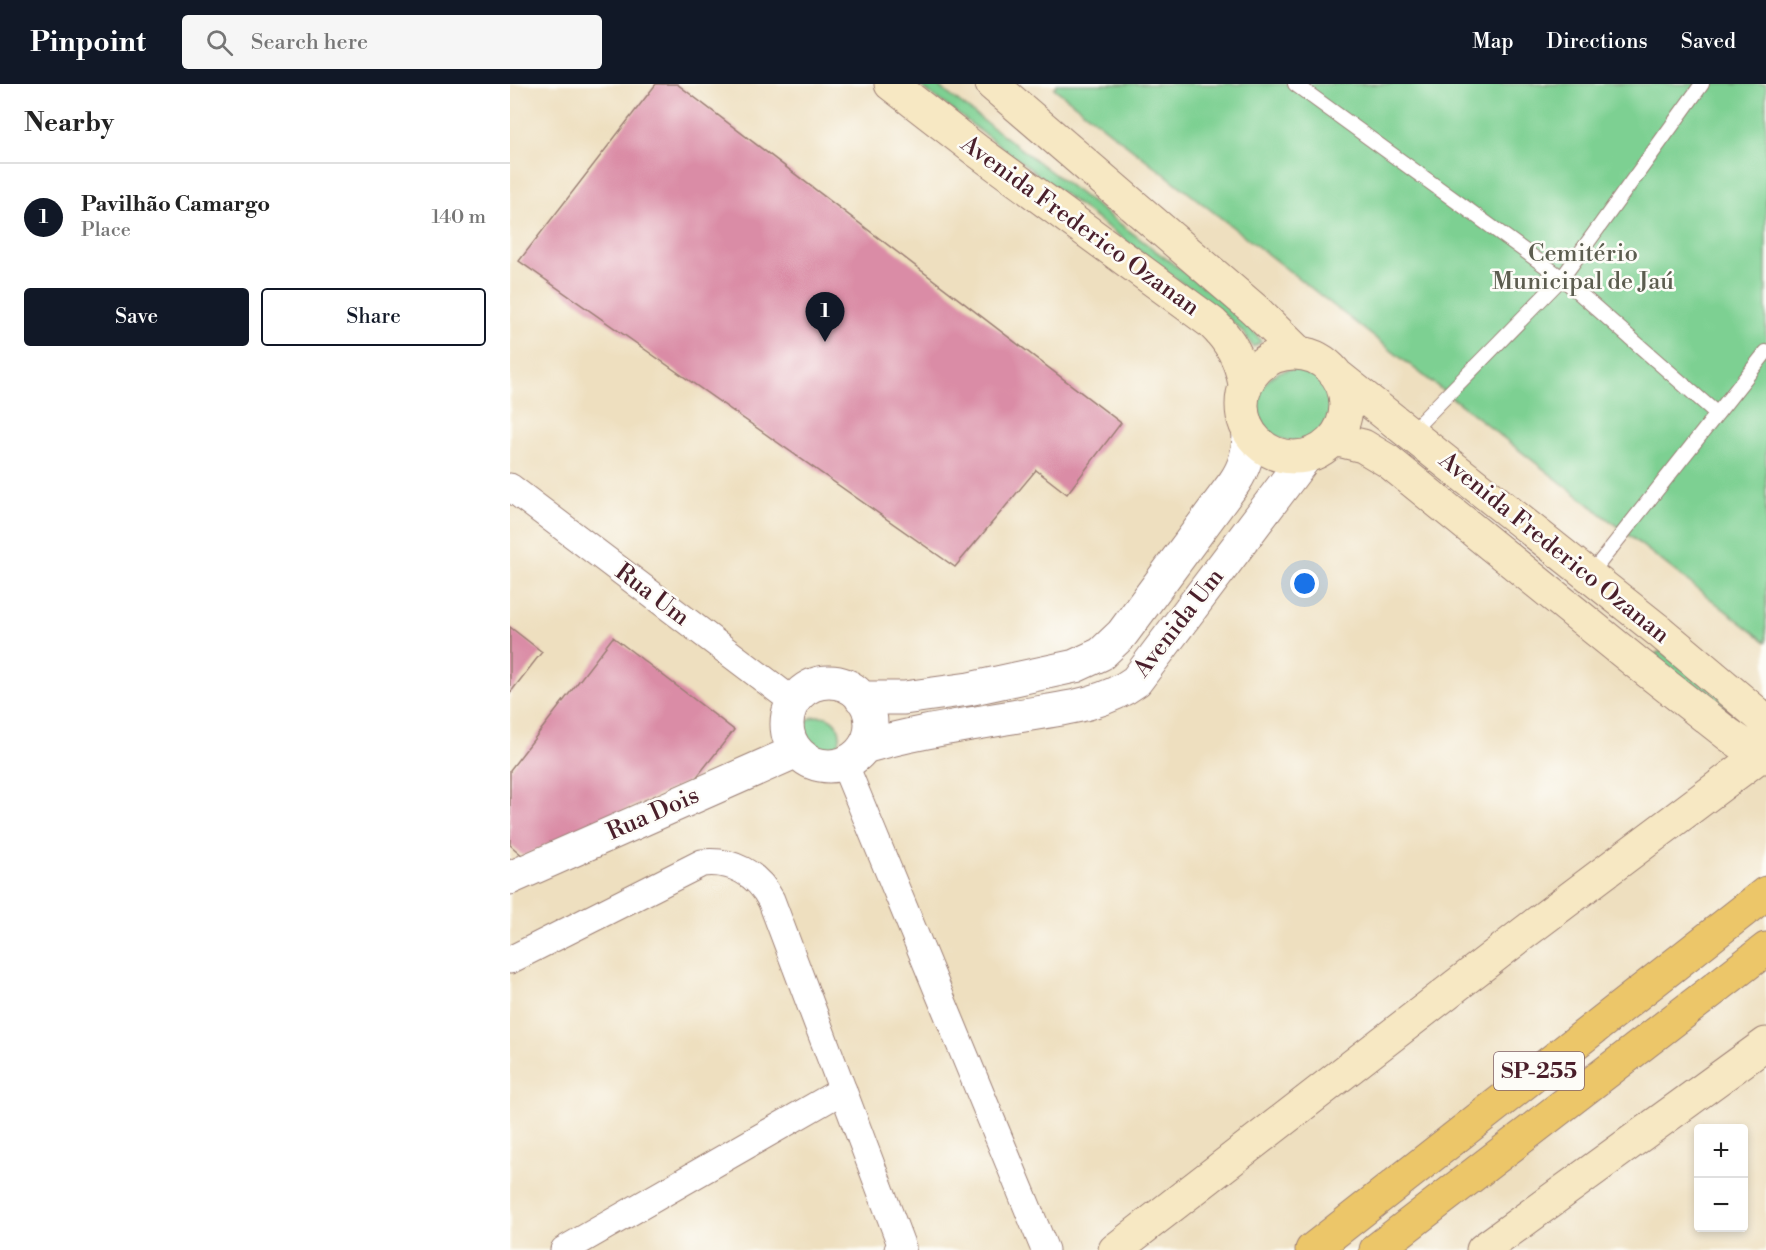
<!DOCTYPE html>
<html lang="en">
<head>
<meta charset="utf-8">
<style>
  :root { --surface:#fff; --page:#f6f6f6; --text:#222; --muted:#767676; --line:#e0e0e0; --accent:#111827 }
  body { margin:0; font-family:"Libre Bodoni",serif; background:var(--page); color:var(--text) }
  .controls { position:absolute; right:18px; bottom:18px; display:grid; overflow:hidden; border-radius:6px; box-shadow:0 3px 9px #0003 }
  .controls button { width:54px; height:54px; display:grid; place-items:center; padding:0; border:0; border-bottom:2px solid var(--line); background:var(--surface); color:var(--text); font:30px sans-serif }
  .you { position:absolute; left:795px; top:500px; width:21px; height:21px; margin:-15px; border:4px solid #fff; border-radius:50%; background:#1a73e8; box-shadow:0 0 0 9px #1a73e833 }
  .badge { display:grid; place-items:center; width:39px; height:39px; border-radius:50%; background:var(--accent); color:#fff; font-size:20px; font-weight:700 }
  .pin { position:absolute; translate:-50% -50px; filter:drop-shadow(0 2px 3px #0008) }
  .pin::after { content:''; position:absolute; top:32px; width:21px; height:18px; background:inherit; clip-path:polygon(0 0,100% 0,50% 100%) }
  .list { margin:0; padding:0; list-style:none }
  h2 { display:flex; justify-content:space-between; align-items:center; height:78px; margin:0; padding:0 24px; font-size:26px }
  h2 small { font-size:20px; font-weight:400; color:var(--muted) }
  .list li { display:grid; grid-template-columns:39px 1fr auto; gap:18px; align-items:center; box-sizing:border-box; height:108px; padding:0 24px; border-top:2px solid var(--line) }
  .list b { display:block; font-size:22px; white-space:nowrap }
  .list p { margin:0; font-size:20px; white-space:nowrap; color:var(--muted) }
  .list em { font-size:20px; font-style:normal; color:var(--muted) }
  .actions { display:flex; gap:12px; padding:18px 24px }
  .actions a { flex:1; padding:14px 0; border:2px solid var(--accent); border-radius:6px; text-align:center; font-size:21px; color:var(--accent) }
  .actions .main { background:var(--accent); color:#fff }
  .icon { flex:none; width:33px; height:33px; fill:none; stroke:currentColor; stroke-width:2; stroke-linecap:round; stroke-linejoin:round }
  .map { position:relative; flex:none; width:1256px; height:1166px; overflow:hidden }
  header { display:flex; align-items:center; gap:36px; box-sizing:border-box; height:84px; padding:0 30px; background:var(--accent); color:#fff }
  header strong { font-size:28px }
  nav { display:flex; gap:33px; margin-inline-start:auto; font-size:21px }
  .search { width:420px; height:54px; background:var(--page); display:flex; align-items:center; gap:15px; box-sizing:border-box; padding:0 21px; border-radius:6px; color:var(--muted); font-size:22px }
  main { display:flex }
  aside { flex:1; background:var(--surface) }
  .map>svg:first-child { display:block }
</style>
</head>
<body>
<header>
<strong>Pinpoint</strong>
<div class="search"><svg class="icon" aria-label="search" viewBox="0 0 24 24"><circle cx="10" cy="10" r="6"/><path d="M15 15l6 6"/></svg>Search here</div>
<nav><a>Map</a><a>Directions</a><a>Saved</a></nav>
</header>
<main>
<aside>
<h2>Nearby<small></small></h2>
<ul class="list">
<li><span class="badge">1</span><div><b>Pavilhão Camargo</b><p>Place</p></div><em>140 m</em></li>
</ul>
<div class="actions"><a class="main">Save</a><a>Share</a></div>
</aside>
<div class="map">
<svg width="1256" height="1166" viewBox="0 0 1256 1166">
  <rect width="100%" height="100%" fill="#fdfcf7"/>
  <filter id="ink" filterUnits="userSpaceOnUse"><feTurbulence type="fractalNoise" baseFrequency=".0167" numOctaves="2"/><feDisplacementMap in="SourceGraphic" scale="12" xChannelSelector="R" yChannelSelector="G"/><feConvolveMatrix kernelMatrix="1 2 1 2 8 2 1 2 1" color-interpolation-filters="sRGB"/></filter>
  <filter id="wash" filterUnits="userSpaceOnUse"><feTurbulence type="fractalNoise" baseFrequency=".008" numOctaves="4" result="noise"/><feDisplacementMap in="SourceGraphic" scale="24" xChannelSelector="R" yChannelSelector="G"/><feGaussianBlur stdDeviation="1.35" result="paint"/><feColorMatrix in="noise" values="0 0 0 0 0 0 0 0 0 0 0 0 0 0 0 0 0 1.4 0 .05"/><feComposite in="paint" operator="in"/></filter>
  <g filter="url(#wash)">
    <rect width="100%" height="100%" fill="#eedfbf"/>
    <path fill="#7dd092" stroke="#64785e" stroke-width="1.5" d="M408,0H425L724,226L742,244L751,258L743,263L734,249L717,233Z
      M547,0H1256V558L544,4Z
      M748 321a36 36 0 1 1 72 0a36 36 0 1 1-72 0Z
      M1151,567L1242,636L1228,651L1146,576L1145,570Z
      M290 652a20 20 0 1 1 40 0a20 20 0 1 1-40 0Z"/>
    <g id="blocks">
      <path fill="#da8ca6" d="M146,0H167L611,339L557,410L526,386L445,483L9,177Z
        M0,543L32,568L0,609Z
        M103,553L224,646L186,694L13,772L0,761V686Z"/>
    </g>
  </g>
  <g filter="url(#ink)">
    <use href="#blocks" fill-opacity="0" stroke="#9c7f75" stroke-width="1.5"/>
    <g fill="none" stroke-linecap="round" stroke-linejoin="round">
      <defs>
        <path id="service" d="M785,0L1052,194L1206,329
          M900,349L1052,194L1192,0
          M1079,492L1256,268"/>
        <path id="minor" d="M0,403L284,618
          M334,679L535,1166
          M0,876L192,779C222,776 247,789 261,816L392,1163L388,1166
          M54,1166L333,1006"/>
        <path id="tertiary" d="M277 640a42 42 0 1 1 84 0a42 42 0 1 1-84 0Z
          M351,614H394L459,605L565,582L591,570L612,550L724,399C735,383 739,368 739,348
          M354,663C405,648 456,641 508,632C549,625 592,622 626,597L796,372
          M0,794L287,667"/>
        <path id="secondary" d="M381,0L466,66L702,239C721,257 730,275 735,300
          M482,0L744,225L788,268
          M732 321a52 52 0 1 1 104 0a52 52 0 1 1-104 0Z
          M829,293L1149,547L1256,637
          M824,355L853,362L878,377L1127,579L1219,651L1250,672L1256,673
          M605,1166L1014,849L1256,667
          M973,1166L1256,960"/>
        <path id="motorway" d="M802,1166L1256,809
          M866,1166L1256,865"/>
      </defs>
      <use href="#service" stroke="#9c7f75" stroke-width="16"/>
      <use href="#minor" stroke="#9c7f75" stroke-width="29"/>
      <use href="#tertiary" stroke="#9c7f75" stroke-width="35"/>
      <use href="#secondary" stroke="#9c7f75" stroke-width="35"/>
      <use href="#motorway" stroke="#9c7f75" stroke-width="35"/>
      <use href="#service" stroke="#fff" stroke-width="14"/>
      <use href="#minor" stroke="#fff" stroke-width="27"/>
      <use href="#tertiary" stroke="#fff" stroke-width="33"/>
      <use href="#secondary" stroke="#f7e8c3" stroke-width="33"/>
      <use href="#motorway" stroke="#ecc669" stroke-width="33"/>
    </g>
  </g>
  <g text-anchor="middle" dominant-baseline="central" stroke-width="5" stroke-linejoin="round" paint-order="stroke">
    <rect fill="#fdfcf7" stroke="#806168" stroke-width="1.5" x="984" y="968" width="90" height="38" rx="4.5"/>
    <g font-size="22" font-weight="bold" fill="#4a1f2b">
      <text x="1029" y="987">SP-255</text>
    </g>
    <g font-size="24" fill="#4a1f2b" stroke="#fdfcf7">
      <text transform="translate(570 142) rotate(36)">Avenida Frederico Ozanan</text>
      <text transform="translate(1044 464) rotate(39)">Avenida Frederico Ozanan</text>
      <text transform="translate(142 511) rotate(37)">Rua Um</text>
      <text transform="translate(669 539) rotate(-52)">Avenida Um</text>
      <text transform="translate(143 730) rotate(-24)">Rua Dois</text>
    </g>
    <g font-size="24" fill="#5c5d4f" stroke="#fdfcf7">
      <text x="1073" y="170">Cemitério<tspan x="1073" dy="28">Municipal de Jaú</tspan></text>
    </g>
  </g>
</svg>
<div class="controls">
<button>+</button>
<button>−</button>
</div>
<div class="you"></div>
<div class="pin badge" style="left:315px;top:258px">1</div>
</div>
</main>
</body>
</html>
